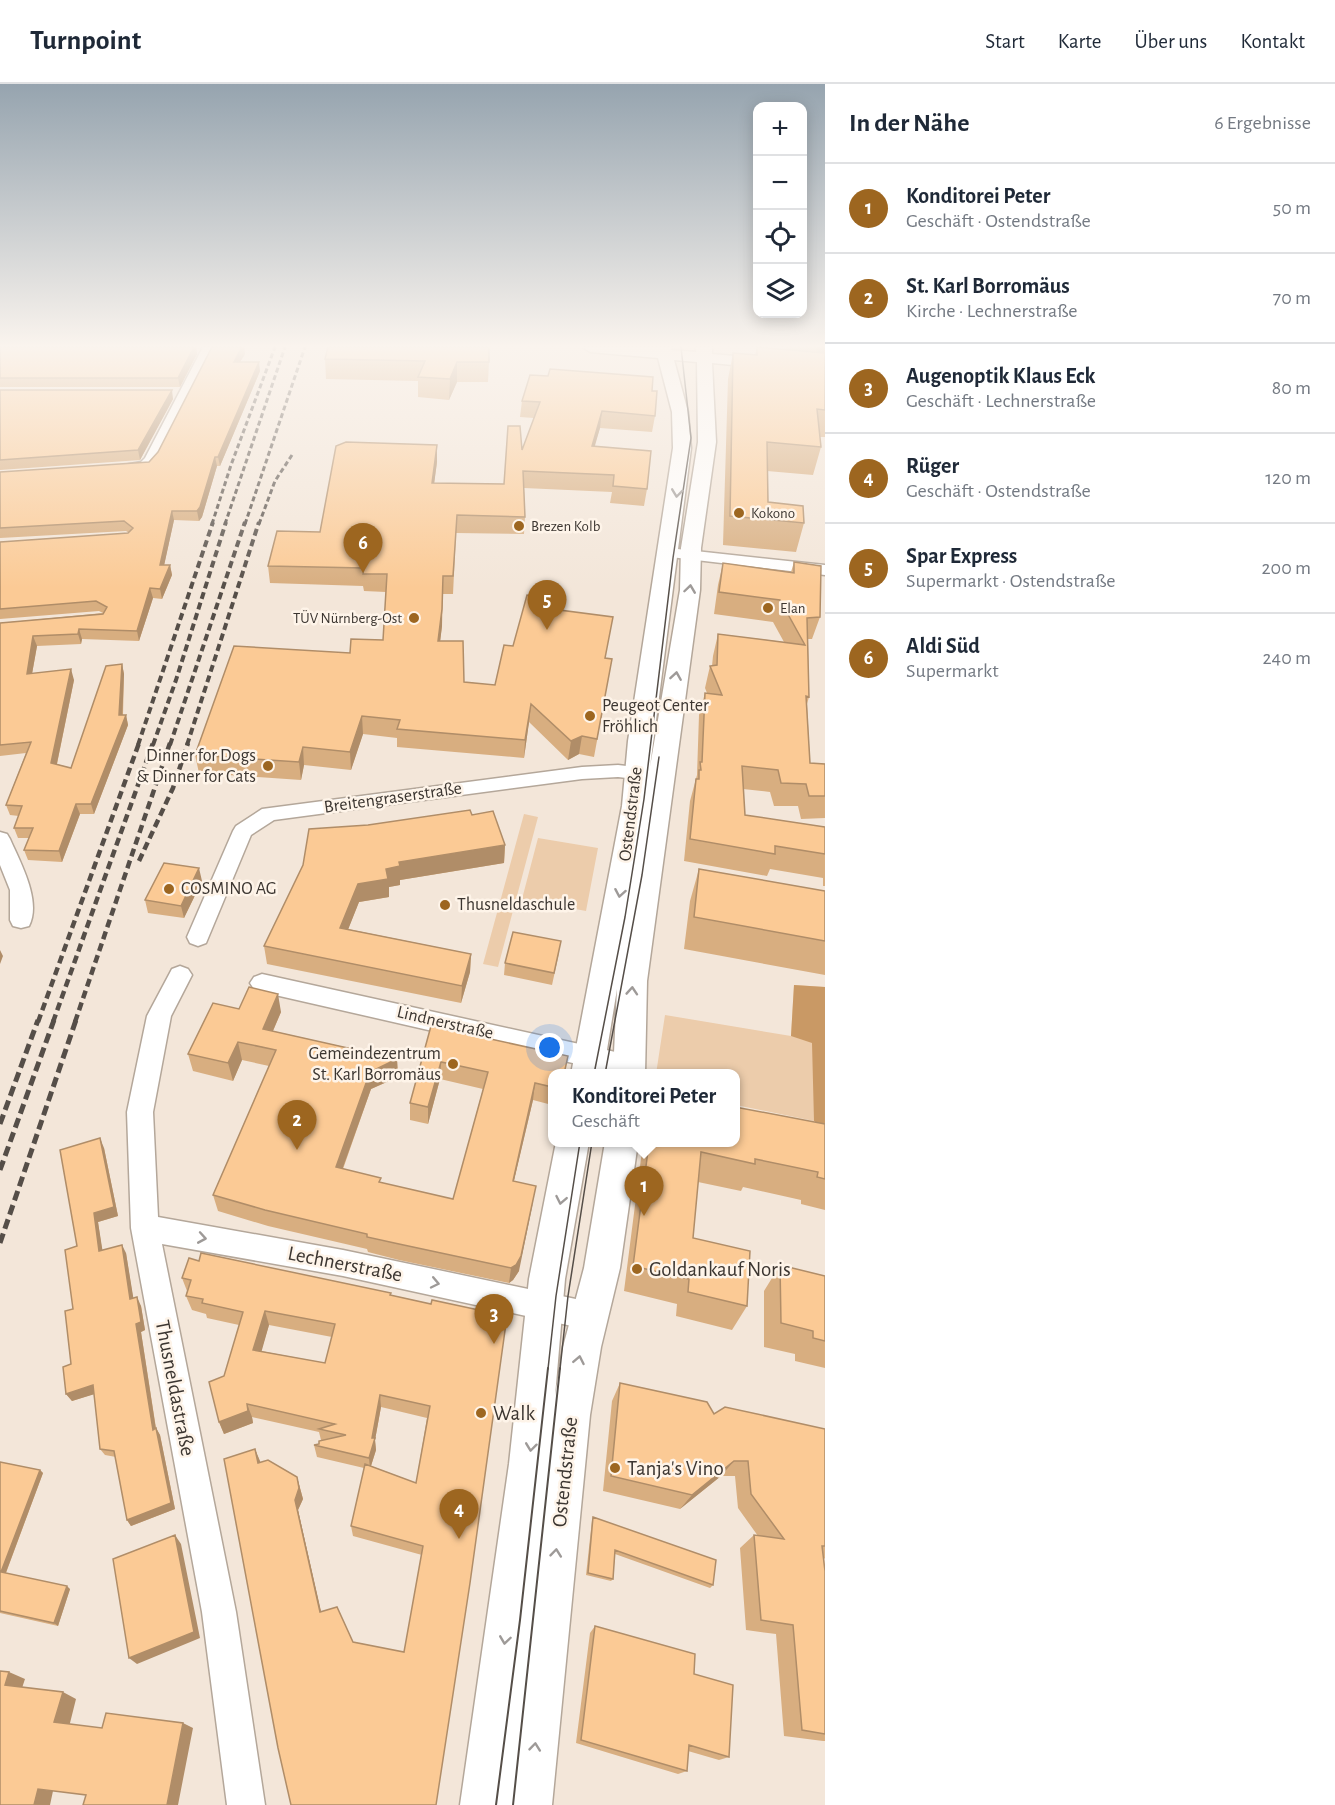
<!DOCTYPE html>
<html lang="de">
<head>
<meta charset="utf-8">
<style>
  :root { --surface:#fff; --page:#f2f2f3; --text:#1f2937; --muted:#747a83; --line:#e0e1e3; --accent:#9d6620 }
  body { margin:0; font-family:"Alegreya Sans",sans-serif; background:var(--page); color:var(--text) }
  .controls { position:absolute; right:18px; top:18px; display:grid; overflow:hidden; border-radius:12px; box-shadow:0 3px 15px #0003 }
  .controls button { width:54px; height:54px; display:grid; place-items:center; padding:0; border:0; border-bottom:2px solid var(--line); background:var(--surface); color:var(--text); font:30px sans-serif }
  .you { position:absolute; left:550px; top:964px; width:21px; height:21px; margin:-15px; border:4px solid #fff; border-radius:50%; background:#1a73e8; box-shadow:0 0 0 9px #1a73e833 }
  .badge { display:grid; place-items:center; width:39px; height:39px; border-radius:50%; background:var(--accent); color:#fff; font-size:20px; font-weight:700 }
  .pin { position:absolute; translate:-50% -50px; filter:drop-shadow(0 2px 3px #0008) }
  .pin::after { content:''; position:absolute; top:32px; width:21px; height:18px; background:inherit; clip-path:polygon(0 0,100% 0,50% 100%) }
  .popup { position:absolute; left:548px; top:985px; width:192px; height:78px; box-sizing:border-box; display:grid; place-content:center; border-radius:12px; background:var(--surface); filter:drop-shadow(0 2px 4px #0005); font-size:20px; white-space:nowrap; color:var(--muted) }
  .popup b { font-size:22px; color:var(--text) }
  .popup::after { content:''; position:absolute; left:50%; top:100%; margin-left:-12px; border:12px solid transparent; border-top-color:var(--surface) }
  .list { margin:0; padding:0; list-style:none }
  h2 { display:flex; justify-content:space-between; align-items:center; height:78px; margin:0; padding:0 24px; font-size:26px }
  h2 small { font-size:20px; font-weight:400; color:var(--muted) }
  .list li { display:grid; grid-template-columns:39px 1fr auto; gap:18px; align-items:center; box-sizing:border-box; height:90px; padding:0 24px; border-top:2px solid var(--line) }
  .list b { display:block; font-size:22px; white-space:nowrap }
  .list p { margin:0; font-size:20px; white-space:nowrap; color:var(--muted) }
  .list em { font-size:20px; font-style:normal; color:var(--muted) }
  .icon { flex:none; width:33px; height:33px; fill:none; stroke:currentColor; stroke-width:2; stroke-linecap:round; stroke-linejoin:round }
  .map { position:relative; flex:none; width:825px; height:1721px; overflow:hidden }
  header { display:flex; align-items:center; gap:36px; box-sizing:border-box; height:84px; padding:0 30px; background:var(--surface); border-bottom:2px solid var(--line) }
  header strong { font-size:28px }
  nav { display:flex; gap:33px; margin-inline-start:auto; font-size:21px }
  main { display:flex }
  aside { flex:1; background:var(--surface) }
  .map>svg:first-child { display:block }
</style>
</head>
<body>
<header>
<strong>Turnpoint</strong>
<nav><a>Start</a><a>Karte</a><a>Über uns</a><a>Kontakt</a></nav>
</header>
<main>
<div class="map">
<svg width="825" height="1721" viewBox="0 0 825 1721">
  <rect width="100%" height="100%" fill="#f3e6d9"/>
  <path fill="#ecccab" d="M524,730L538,733L498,883L483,880Z
    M538,754L598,764L586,827L522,815Z
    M794,901L825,903V1045L814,1037L736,1021V990H656L665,931L791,952Z"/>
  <path fill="#c99965" d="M794,901L825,903V1045L814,1037L812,959L791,952Z"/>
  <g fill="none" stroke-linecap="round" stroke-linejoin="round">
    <defs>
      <path id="minor" d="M203,263H215L158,376L150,385L119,388L117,385L119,382L141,378L145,374Z
        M668,464L825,481V491L662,472L660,469Z
        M618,681L661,686L664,691L661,696L654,697L618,693L582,695L274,736L251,751L206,859L198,862L190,859L187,853L233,747L236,742L262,725L582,683Z
        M0,748L7,750L10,755C20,778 42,817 29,842L21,844L13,842L10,836V806L0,781Z
        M180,882L188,885L192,891L171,932L153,1028L158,1133L343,1166L590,1218L600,1222L604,1232L600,1242L590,1246L343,1192L162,1160L236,1528L265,1721H227L202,1528L131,1144L127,1028L147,932L172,885Z
        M262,890L629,971L638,974L641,981L638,988L621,990L262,908L254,905L250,899L254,893Z"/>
      <path id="major" d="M583,263H671V266L696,268V263H712V270L825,280V290L712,279L716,358L701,464L700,506L647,897L645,990H613L617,905L603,990H571L622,722L628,657L673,364L672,328L658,274L590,268ZM674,276L697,278L698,358L681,464L680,506L650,683L691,364L688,328Z
        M556,1058H589L565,1195L555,1312L563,1263L584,1184L605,1058H638L620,1184L601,1263L590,1331L552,1721H460L509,1380L529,1195Z"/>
    </defs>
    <use href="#minor" stroke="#b4a79a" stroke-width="3"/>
    <use href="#major" stroke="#b4a79a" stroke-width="3"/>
    <use href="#minor" fill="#fff" fill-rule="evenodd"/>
    <use href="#major" fill="#fff" fill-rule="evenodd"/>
    <path stroke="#554e48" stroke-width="1.5" d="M594,990L625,833L644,715L673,474L691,354L681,263
      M605,990L642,791L659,673
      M548,1285L556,1212L580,1058
      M560,1285L568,1212L592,1058"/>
    <path stroke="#554e48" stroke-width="2" d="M496,1721L520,1536L548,1284
      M513,1721L560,1284"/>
    <path stroke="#554e48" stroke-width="3" stroke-dasharray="5 3" stroke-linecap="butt" d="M212,440L231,381L275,263
      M225,440L285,263
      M245,440L305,263
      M259,440L275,397L292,371"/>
    <path stroke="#554e48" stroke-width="4" stroke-dasharray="7 4" stroke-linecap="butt" d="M138,661L213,438
      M153,661L176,596L226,438
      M170,661L245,438
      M187,661L259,438"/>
    <path stroke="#554e48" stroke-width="4.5" stroke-dasharray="8 4.5" stroke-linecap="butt" d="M139,777L173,704L188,659
      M38,938L139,659
      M53,938L153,659
      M75,938L170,659"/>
    <path stroke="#554e48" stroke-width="5" stroke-dasharray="10 5" stroke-linecap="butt" d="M0,1040L38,936
      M0,1086L54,936
      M0,1159L76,936"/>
  </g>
  <path fill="#d8ae80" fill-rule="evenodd" d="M0,263H196L197,270L180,303H0Z
    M757,263L787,266L786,263H825V353H820L821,363L813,391L767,387L768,418L804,439L796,468L723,461L728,295L733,269L755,271Z
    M245,270L240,278L260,287L220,382H217L202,433L199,437L174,436L164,481H170L172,491L162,515L153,514L139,557L82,555L81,560L37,562L32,590L74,596L57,680L71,684L122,580L124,590L123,631H126L128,641L94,730H80L62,778L28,776L24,766L29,754H18L14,744L19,732L10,731L6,721L26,669L0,672V539L103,529L99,527L0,535V458L129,449L126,447L0,454V388L149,378Z
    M325,275L489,278L488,298H457L449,316L418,313V297L326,295Z
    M0,306L173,315L140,376L0,386Z
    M652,307L655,332L652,348L600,344L594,362L647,405L644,422L610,419L612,408L524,404L525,433L524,450L456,449L453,510H443L442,542L440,557L464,598L495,601L513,562L552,525L605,574L612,575L594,673L579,670L568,676L529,638L524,674L397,663V654L363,650L351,686L304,681L301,696L199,689L195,671L350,569L383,556L386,508L364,507L363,502L270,499L268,482L320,448L437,378L434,399L504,400L522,366L534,334L520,333L522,317Z
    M794,478L820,533L812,555H808L809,613L807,620L810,679L825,680V734L801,735L798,722H774L770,708L743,705L745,731L825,743V802H823V794L770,785L767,792L684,777L690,717L697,691L699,631L705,609H707L705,604L710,582H712L713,572L718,550L784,558L773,538L714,530L718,501L723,479L791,488Z
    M472,731L505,761L504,779L400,796V801L389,803V813L359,818L348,845L471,870L470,888L461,919L267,880L264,862Z
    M699,785L825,807V891L684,865L690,817Z
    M202,797L184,834L148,829L145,816Z
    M559,869L552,901L504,891L505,879Z
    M239,925L281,928L273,947L397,975L398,993L371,1005L343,1085L381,1099L453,1115L483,1005L440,995L428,1040L410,1036V1019L431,942L552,990V1021L533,1016L514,1097L519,1187L513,1196L509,1199L399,1176L368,1168L367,1165L268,1142L218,1127L213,1111L269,982L242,976L233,997L193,987L188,970Z
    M825,1040V1126L801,1120V1116L743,1103L741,1107L698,1098L693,1154L747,1222L732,1246L676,1232L677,1220L624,1207L643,1059H735Z
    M104,1064L118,1132L98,1138L102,1166L126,1169L133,1214L141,1222L145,1246L141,1248L156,1344L160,1351L175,1425L131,1442L127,1436L116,1373L105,1371L100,1365L94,1310L72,1317L66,1310L71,1280L73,1225L77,1162Z
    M199,1177L391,1211L431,1220L470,1499L291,1721L255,1365L260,1378L297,1393L303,1415L298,1426L321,1528L353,1558L404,1568L422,1471L353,1452L351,1442L364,1384L317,1373L314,1361L319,1360L321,1356L319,1348L252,1333L253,1339L224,1350L219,1338L224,1292L239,1241L207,1234L206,1230L192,1226L186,1212L187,1207L182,1194ZM269,1241L332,1253L325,1279L261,1267ZM381,1323L427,1334L416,1399L371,1382L376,1366L375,1356Z
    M780,1181L825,1192V1284L795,1277V1270L764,1263V1207Z
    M620,1299L714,1330L825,1345V1474L824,1475L825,1488V1657H823L784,1652L776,1550L746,1546L740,1464L754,1451L758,1452L738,1424L735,1392H721L680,1425L603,1407L612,1317Z
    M0,1378L40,1386L43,1389L6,1489L70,1505L58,1542L0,1529Z
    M593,1433L713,1501L710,1504L615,1470L613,1495L611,1497L586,1491L592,1436Z
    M595,1542L694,1590L729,1673L719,1676L688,1667L687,1687L678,1690L576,1659L590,1549Z"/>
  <path fill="#b08d68" d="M194,263H196L197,270L180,303L178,294Z
    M242,263H244L245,270L235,286L234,278Z
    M817,263H825V274L814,277Z
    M259,278L260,287L220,382L218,373Z
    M457,278V298L449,316L450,295Z
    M172,306L173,315L140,376L138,366Z
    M602,327L600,344L590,379L592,362Z
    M437,361V378L432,416V399Z
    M215,373L217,382L202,433L199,437L197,427Z
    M172,427L174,436L162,491L160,481Z
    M170,481L172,491L162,515L160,505Z
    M150,504L153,514L139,557L137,547Z
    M442,525V542L438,575V557Z
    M79,545L82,555L81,560L78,550Z
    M33,552L37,562L30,601L27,590Z
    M122,580L124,590L122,640L126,631L128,641L94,730L91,720L119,631Z
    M71,585L74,596L55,689L51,679Z
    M531,620L529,638L524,674L525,656Z
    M362,632L363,650L351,686L350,668Z
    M582,652L579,670L568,676L571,657Z
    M303,663L304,681L301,696L299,678Z
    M76,720L80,730L62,778L59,767Z
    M505,761L504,779L400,796V801L389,803V813L359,818L342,861L340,844L358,800L399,778Z
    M199,784L202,797L184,834L181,822Z
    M0,866L3,872L0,880Z
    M471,870L470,888L461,919L462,902Z
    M278,910L281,928L266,963L263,945Z
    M238,958L242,976L233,997L228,979Z
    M397,975L398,993L371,1005L337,1100L336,1083L370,988Z
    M441,978L440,995L428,1040V1023Z
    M535,999L533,1016L510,1113L513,1097Z
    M100,1054L104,1064L118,1132L98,1138L104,1176L99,1167L94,1129Z
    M533,1118L519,1187L513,1196L509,1199L511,1184Z
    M122,1161L126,1169L135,1224L130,1215Z
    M137,1213L141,1222L145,1246L141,1248L157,1352L153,1346L136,1240Z
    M265,1227L269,1241L258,1280L253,1266Z
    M93,1301L98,1309L72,1317L66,1310Z
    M380,1311L381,1323L375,1356L376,1366L370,1385L369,1374Z
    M247,1320L252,1333L253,1339L224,1350L219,1338Z
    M156,1344L160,1351L175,1425L131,1442L127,1436Z
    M255,1365L260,1377L263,1390L258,1379Z
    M734,1377L721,1392L680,1425L692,1411Z
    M40,1386L43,1389L5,1491L1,1488Z
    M297,1393L303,1415L298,1426L323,1536L320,1528L295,1416Z
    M175,1451L181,1460L200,1554L137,1580L129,1574Z
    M67,1502L70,1505L58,1542L54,1539Z
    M9,1588L25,1595L21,1607L5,1601Z
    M63,1608L76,1615L69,1643L54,1638Z
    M183,1639L193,1644L178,1721H167Z
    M38,1705L53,1707L50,1721H34Z"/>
  <path fill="#fbca95" stroke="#b08d68" stroke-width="1.5" fill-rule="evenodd" d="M0,263H194L178,294H0Z
    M212,263H242L234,278H259L218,373H215L200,423L197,427H172L160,481H170L160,505L150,504L137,547L79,545L78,550L33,552L27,590L71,585L51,679L71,684L106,582L122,580L119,631H126L91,720H76L59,767L24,766L33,744H14L22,722L6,721L31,658L0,661V539L103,530L107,523L96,517L0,525V458L128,449L133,444L124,437L0,444V388L149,378L158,368Z
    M328,263H489V278H457L450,295L418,293L425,277L325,275Z
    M757,263L825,269V326L817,325L821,363L767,358L768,418L803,422L804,439L730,432L733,269L757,271Z
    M550,285L653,293L652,307H657L655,332L602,327L592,362L651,367L647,405L613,402L614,391L523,387L525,433L457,431L453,492H443L442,525L438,557H463L464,598L495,601L504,561L513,562L527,511L554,514L552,525L613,533L605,574L612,575L597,655L582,652L571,657L531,620L525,656L397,645L400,636L362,632L350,668L303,663L299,678L195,671L234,562L350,569L351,555L383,556L387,490H363L364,484L268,482L277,447L320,448L336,362L346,358L437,361L432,399L504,400L508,342H520L522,366L540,318L522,317L530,291L548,292Z
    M0,306H172L138,366L0,376Z
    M794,478L821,482L820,533L807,534L809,613L806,612L810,679L825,680V712H809L806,700L781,699L778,686L742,682L745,731L825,743V770L775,762V770L690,755L696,695H699V686H701L700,678H702L705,609L722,611L710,582L717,581L718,550L805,561L780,516L719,508L723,479L794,489Z
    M470,726L472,731L493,727L505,761L399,778L400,782L386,785L388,795L358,800L340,844L471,870L462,902L264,862L303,781L309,745L368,741Z
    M164,779L199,784L181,822L145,816Z
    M699,785L825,807V857L694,833Z
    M513,848L561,857L554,889L505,879Z
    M249,903L278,910L263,945L397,975L370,988L336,1083L381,1094L379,1098L453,1115L488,988L441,978L428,1023L410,1019L431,942L568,972L564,990H552V1003L535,999L513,1097L536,1102L521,1172L516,1181L511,1184L399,1160L367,1153V1150L265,1126L213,1111L276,966L238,958L228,979L188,970L213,919L239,925Z
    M735,1023L825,1040V1095L817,1093L818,1088L755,1075V1080L701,1068L693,1154L750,1167L747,1222L688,1208L689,1195L633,1182L649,1059H735Z
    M100,1054L114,1123L94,1129L99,1167L122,1161L130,1215L137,1213L141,1238L136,1240L153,1346L156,1344L171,1419L127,1436L114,1367L100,1365L93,1301L66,1310L63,1283L71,1280L65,1227L73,1225L65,1166L77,1162L60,1066Z
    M201,1169L391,1209L390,1211L431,1220L432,1216L507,1232L470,1499L436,1721H291L278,1664L224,1375L255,1365L258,1379L268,1376L297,1393L299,1404L295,1416L320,1528L337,1523L353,1558L404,1568L423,1462L351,1442L365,1380L416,1399L430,1322L380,1311L372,1354H375L369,1374L314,1361L319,1360V1357L346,1351L319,1345L335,1340L247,1320L248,1327L219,1338L209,1298L224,1292L243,1228L202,1219L203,1215L186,1212L191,1196L182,1194L189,1174L199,1177ZM265,1227L335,1240L325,1279L253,1266Z
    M780,1181L825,1192V1257L813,1254V1247L781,1239Z
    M620,1299L707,1318L714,1330L725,1323L825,1345V1462H822L825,1487V1650L802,1646L793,1541L761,1536L754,1451L784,1455L751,1410L748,1377H734L692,1411L611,1392Z
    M0,1378L40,1386L1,1488L67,1502L54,1539L0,1527Z
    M593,1433L716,1476L713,1501L615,1466L613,1495L588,1489Z
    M175,1451L194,1548L129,1574L113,1475Z
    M595,1542L695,1570L694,1590L733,1601L729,1673L689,1661L687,1687L581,1656Z
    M0,1587L9,1588L5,1601L63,1608L54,1638L102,1644L106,1629L183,1639L167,1721H83L86,1711L38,1705L34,1721H0Z"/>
  <defs><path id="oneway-chevron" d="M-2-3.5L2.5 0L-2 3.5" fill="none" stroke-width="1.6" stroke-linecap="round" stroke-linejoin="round" transform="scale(1.5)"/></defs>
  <g stroke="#9e9a98">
    <use href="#oneway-chevron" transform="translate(677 409) rotate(97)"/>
    <use href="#oneway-chevron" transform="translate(690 505) rotate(-82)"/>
    <use href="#oneway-chevron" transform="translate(676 592) rotate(-81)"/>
    <use href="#oneway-chevron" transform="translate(620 809) rotate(100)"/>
    <use href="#oneway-chevron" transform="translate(632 907) rotate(-86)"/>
    <use href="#oneway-chevron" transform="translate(561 1116) rotate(101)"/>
    <use href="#oneway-chevron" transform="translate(202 1154) rotate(10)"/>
    <use href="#oneway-chevron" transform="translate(435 1199) rotate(12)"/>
    <use href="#oneway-chevron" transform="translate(579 1276) rotate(-79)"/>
    <use href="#oneway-chevron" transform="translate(531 1363) rotate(97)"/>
    <use href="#oneway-chevron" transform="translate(556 1469) rotate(-84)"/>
    <use href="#oneway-chevron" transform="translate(505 1556) rotate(98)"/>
    <use href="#oneway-chevron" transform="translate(535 1663) rotate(-84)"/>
  </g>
  <linearGradient id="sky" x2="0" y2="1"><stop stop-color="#96a4af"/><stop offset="0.52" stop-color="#faf4ee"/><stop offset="1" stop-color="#faf4ee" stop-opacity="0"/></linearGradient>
  <rect width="825" height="504" fill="url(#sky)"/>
  <g fill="#9d6620" stroke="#fef4e9" stroke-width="2">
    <circle cx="739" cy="429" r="6"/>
    <circle cx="519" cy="442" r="6"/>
    <circle cx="768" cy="524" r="6"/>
    <circle cx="414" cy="534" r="6"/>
    <circle cx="590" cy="632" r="6"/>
    <circle cx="268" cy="682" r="6"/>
    <circle cx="169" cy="805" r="6"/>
    <circle cx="445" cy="821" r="6"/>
    <circle cx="453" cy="980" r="6"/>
    <circle cx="637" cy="1185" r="6"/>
    <circle cx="481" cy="1329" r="6"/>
    <circle cx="615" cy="1384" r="6"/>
  </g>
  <g text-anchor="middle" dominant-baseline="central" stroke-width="5" stroke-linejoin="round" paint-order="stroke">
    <g font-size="15" fill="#3c3631" stroke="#fef4e9" text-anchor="start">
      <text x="751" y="429">Kokono</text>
      <text x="531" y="442">Brezen Kolb</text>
      <text x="780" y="524">Elan</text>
      <text x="402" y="534" text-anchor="end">TÜV Nürnberg-Ost</text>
    </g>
    <g font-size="18" fill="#3c3631" stroke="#fef4e9" text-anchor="start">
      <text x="602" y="622">Peugeot Center<tspan x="602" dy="21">Fröhlich</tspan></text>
      <text x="256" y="672" text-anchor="end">Dinner for Dogs<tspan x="256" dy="21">&amp; Dinner for Cats</tspan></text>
      <text x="181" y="805">COSMINO AG</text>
      <text x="457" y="821">Thusneldaschule</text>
      <text x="441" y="970" text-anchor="end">Gemeindezentrum<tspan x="441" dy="21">St. Karl Borromäus</tspan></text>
    </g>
    <g font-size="18" fill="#3c3631" stroke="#fef4e9">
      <text transform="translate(393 714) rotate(-8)">Breitengraserstraße</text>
      <text transform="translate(631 730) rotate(-83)">Ostendstraße</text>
      <text transform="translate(445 939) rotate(13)">Lindnerstraße</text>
    </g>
    <g font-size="21" fill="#3c3631" stroke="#fef4e9">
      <text transform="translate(345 1180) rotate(11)">Lechnerstraße</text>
      <text transform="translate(175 1304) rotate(79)">Thusneldastraße</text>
      <text transform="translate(565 1388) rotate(-84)">Ostendstraße</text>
    </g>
    <g font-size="21" fill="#3c3631" stroke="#fef4e9" text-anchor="start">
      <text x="649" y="1185">Goldankauf Noris</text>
      <text x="493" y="1329">Walk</text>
      <text x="627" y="1384">Tanja's Vino</text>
    </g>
  </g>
</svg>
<div class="controls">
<button>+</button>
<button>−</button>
<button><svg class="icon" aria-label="locate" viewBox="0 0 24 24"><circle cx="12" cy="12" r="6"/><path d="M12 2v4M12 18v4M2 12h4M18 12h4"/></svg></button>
<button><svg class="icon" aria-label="layers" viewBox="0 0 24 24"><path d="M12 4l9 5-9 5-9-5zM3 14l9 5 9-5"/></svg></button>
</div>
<div class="you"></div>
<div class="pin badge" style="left:644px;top:1132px">1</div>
<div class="popup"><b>Konditorei Peter</b>Geschäft</div>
<div class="pin badge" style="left:297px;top:1066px">2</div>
<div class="pin badge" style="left:494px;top:1260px">3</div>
<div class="pin badge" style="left:459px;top:1455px">4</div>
<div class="pin badge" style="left:547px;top:546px">5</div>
<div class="pin badge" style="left:363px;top:489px">6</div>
</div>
<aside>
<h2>In der Nähe<small>6 Ergebnisse</small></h2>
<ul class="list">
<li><span class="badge">1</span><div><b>Konditorei Peter</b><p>Geschäft · Ostendstraße</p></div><em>50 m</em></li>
<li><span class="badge">2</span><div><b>St. Karl Borromäus</b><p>Kirche · Lechnerstraße</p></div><em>70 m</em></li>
<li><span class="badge">3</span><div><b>Augenoptik Klaus Eck</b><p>Geschäft · Lechnerstraße</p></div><em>80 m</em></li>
<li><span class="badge">4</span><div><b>Rüger</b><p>Geschäft · Ostendstraße</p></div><em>120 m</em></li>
<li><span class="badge">5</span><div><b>Spar Express</b><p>Supermarkt · Ostendstraße</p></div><em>200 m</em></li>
<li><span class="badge">6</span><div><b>Aldi Süd</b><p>Supermarkt</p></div><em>240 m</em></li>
</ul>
</aside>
</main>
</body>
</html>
